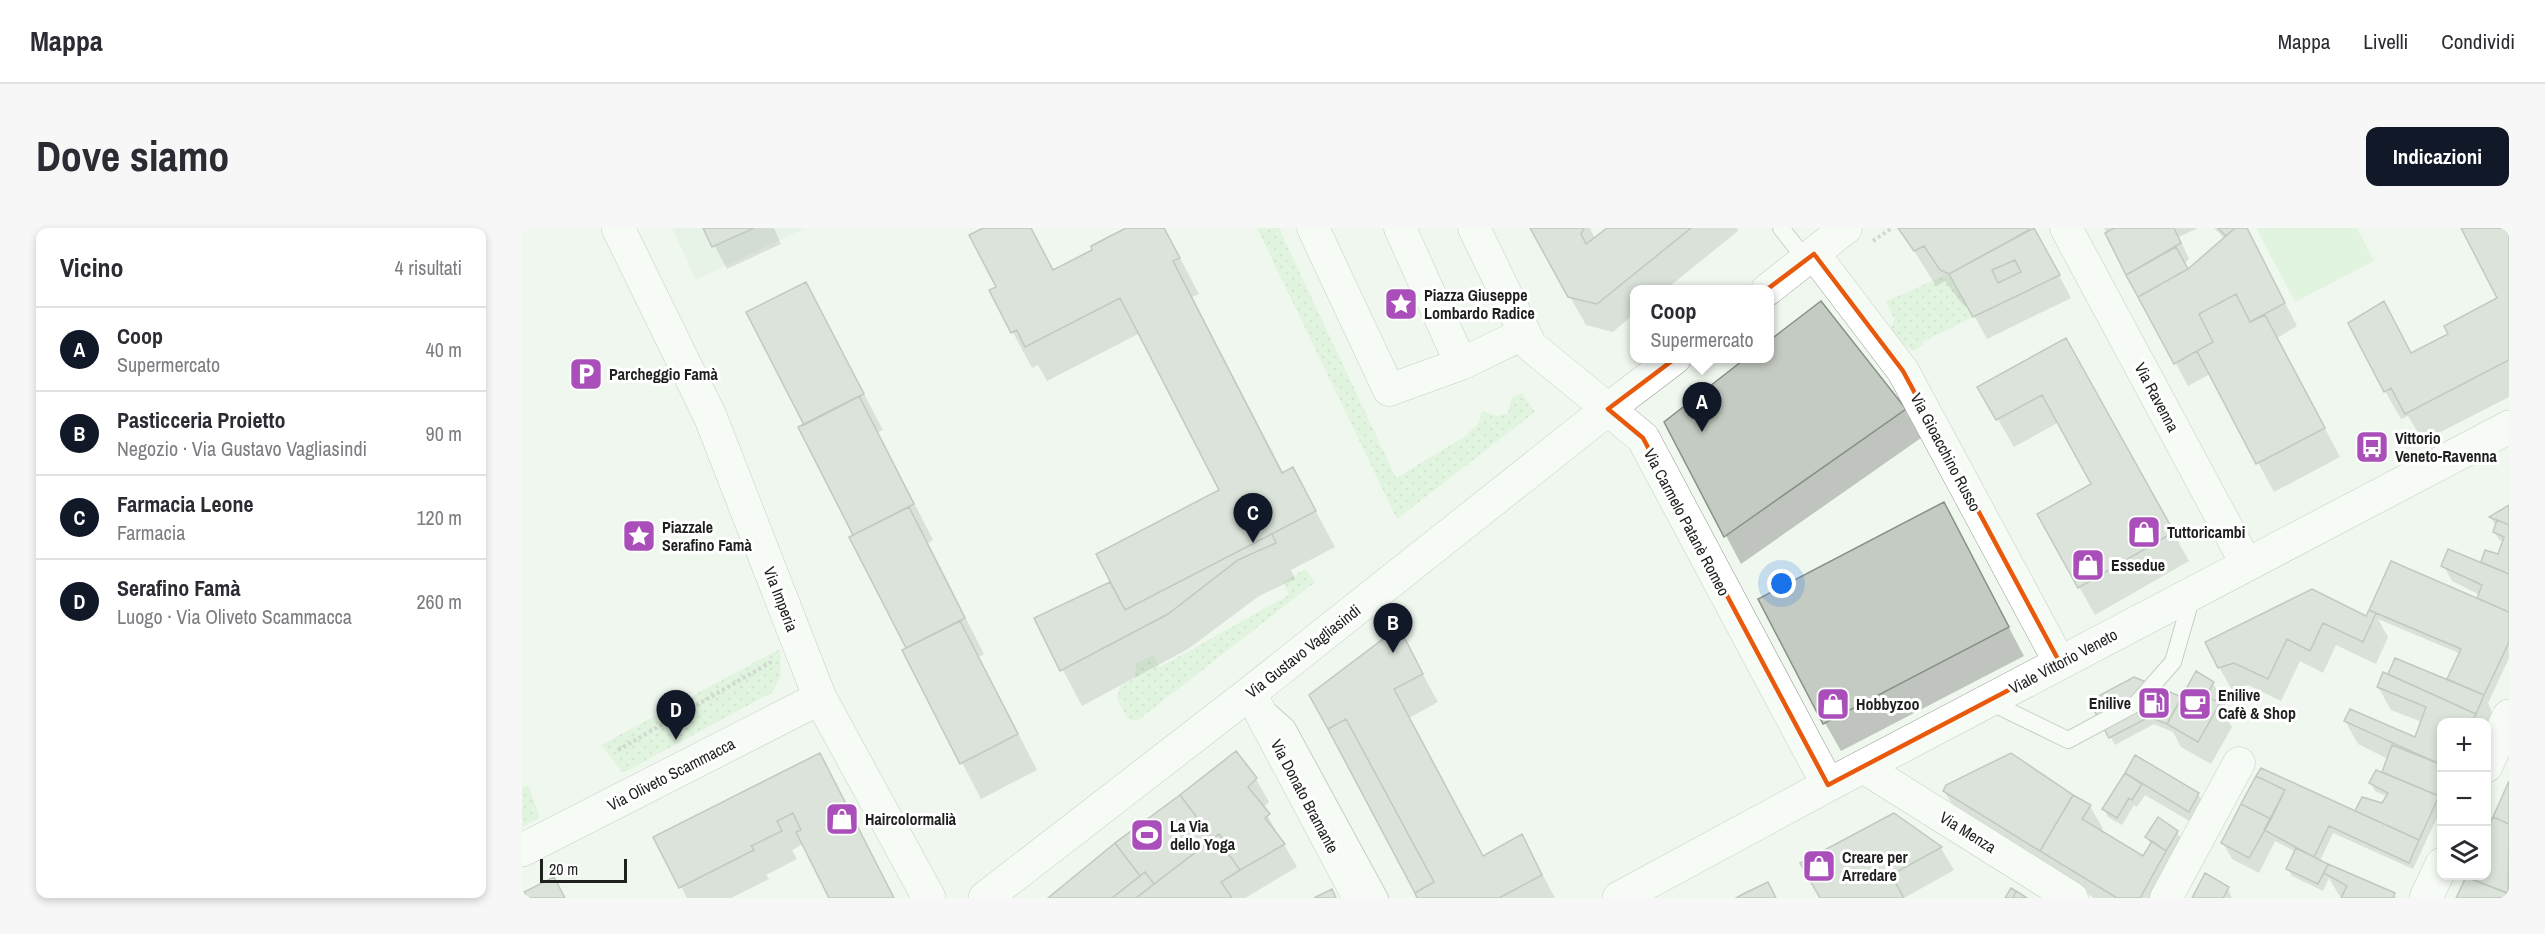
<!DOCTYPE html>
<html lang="it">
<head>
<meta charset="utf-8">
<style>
  :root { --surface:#fff; --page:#f7f7f7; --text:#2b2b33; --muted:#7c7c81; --line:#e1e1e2; --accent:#111827 }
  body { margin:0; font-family:"Archivo Narrow",sans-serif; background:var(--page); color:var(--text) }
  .controls { position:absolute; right:18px; bottom:18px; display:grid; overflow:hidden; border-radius:12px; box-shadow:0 3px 9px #0003 }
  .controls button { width:54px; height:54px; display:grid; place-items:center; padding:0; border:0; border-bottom:2px solid var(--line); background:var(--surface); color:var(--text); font:30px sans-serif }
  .scale { position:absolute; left:18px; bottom:15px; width:87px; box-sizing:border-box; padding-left:6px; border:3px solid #1e211e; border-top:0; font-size:16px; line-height:21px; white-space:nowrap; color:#1e211e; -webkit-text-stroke:4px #fff; paint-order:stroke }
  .you { position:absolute; left:1260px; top:356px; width:21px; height:21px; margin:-15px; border:4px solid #fff; border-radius:50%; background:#1a73e8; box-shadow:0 0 0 9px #1a73e833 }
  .badge { display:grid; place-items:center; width:39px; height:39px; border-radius:50%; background:var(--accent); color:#fff; font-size:20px; font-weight:700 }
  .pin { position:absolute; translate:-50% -50px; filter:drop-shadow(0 2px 3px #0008) }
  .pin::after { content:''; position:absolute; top:32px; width:21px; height:18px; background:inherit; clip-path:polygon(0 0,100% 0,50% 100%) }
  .popup { position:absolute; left:1108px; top:57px; width:144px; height:78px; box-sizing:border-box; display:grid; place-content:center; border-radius:12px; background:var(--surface); filter:drop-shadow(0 2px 4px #0005); font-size:20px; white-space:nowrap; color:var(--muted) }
  .popup b { font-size:22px; color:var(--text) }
  .popup::after { content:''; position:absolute; left:50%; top:100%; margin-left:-12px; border:12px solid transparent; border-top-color:var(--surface) }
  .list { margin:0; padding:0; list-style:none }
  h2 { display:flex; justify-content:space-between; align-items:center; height:78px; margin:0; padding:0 24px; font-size:26px }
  h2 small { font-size:20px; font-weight:400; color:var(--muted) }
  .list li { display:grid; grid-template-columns:39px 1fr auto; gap:18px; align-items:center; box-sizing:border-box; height:84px; padding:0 24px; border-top:2px solid var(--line) }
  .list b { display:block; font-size:22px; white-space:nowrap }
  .list p { margin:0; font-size:20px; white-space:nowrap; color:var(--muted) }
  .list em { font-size:20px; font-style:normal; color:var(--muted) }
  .icon { flex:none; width:33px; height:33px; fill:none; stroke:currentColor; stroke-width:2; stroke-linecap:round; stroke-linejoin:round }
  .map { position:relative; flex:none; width:1987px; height:670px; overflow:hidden; border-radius:12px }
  header { display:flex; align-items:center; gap:36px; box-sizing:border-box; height:84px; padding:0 30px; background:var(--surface); border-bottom:2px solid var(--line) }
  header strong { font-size:28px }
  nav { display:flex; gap:33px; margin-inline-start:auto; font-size:21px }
  .intro { display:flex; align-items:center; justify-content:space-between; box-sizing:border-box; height:144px; padding:0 36px }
  h1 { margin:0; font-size:42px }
  .button { padding:15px 27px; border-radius:12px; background:var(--accent); color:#fff; font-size:21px; font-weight:700 }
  main { display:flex; gap:36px; padding:0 36px }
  aside { flex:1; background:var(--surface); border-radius:12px; box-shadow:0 3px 9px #0003 }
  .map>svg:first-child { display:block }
</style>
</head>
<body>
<header>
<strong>Mappa</strong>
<nav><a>Mappa</a><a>Livelli</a><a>Condividi</a></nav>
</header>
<div class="intro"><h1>Dove siamo</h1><a class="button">Indicazioni</a></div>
<main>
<aside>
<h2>Vicino<small>4 risultati</small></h2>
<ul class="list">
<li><span class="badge">A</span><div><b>Coop</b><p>Supermercato</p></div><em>40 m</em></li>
<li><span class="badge">B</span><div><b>Pasticceria Proietto</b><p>Negozio · Via Gustavo Vagliasindi</p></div><em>90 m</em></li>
<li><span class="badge">C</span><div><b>Farmacia Leone</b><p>Farmacia</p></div><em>120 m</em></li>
<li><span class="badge">D</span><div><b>Serafino Famà</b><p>Luogo · Via Oliveto Scammacca</p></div><em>260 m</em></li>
</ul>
</aside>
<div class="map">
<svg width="1987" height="670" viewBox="0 0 1987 670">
  <defs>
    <pattern id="green-dots" width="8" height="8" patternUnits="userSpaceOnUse" patternTransform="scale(1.5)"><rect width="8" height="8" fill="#d1f0cc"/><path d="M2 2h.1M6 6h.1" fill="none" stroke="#b3ceaf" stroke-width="1.8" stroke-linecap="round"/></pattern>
  </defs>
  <rect width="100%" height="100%" fill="#eff7ee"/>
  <path fill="#e0edde" d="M150,0H283L174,52Z"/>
  <path fill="url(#green-dots)" d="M735,0H757L874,250L942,209L956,196L960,183L974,188L986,185L990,169L1000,165L1013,184L875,291Z
    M1427,46L1451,89L1400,114L1401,117L1391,123L1368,106L1372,91L1364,73Z
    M783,341L793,354L615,493L606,491L595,471L598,458L613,450L614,436L631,427L638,439L767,367L761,354Z
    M258,421L259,447L251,464L101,545L79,517Z
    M6,557L18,589L0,599V560Z"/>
  <path fill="#d1f0cc" d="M1734,0H1835L1852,33L1773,74Z"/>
  <path fill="#0003" d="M183,0H252L259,16L205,41Z
    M464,0H509L532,44L572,23L607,0H642L677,66L670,69L762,246L771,241L813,319L769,342L773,351L737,368L666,421L560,478L514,391L590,355L699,263L618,105L525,153L516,137L510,140L469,63L476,60Z
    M1009,0H1068L1073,11L1087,0H1215L1216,3L1143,62H1112V86L1091,104L1064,97Z
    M1378,0H1512L1549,70L1465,111L1448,80L1441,77L1423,53L1414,58Z
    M1582,0H1676L1657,9L1667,31L1662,36L1666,44L1703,11L1692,0H1724L1775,98L1755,110L1818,229L1752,264L1688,146L1666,158Z
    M1941,0H1987V169L1901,213L1886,188L1879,191L1863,163L1890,127L1928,107L1977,71Z
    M284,56L361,202L356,204L411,312L406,315L462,426L457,429L515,542L459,571L382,423L386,421L329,310L333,308L278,200L284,197Z
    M1298,75L1383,182L1399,210L1219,336L1144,194L1248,130V114Z
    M1559,140L1667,333L1573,387L1517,287L1571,256L1537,194L1492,219L1457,159Z
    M1422,276L1502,428L1319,523L1303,495Z
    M1987,279V430L1966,475L1970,484L1964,497V494H1920V579L1891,641L1811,605L1798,633L1872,666L1874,670H1821L1817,667L1807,650L1801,663L1770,648L1766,641L1774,624L1753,613L1737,645L1710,631L1701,615L1739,542L1834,585L1861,577L1866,569L1853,563L1849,555L1861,546L1866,531L1836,516L1823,493L1893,511L1900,494L1869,482L1856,459L1867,448L1874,432L1929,455L1927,451L1939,426L1856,391L1866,409L1854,436L1814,417L1801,445L1778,433L1759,473L1726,457L1710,462L1697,439L1790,363L1844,390L1851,386L1849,382L1958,373V367L1930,353L1921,337L1960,336L1964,324L1977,328L1982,314L1977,312L1973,304L1975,299L1969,290Z
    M876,401L916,474L887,490L961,629L1000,608L1033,670H897L789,467Z
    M1691,455L1704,478L1701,484L1710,499L1689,536L1659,519L1651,504L1632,496L1593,517L1569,473L1661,470Z
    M714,526L734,551L747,574L741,580L775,639L723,670H528Z
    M297,527L372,670H309L281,616L270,622L275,631L244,647L247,651L209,670H165L134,610Z
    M1604,545L1676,566L1685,582L1676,598L1623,567L1615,579L1612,577L1600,597L1586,589L1582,581L1606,549Z
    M1987,557V670H1936L1946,648H1964Z
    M1422,563L1568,578L1581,601L1579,604L1621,630L1629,617L1625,609L1655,604L1659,611L1644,670H1572L1436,586Z
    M1372,586L1419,620L1432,642L1382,670H1299Z
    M1684,647L1706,661L1710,670H1672Z"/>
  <path fill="#c4cbc2" stroke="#899088" stroke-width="1.5" fill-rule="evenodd" d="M181,0H232L190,19Z
    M461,0H509L531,42L570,22L569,18L604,0H642L658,30L651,33L760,245L771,239L794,283L603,382L574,326L697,262L598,70L503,119L495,102L489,105L467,62L474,59L447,7Z
    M1008,0H1062L1059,6L1064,16L1085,0H1169L1075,76L1046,69Z
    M1376,0H1506L1507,2L1427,46L1418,42L1402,18L1392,23Z
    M1512,0L1538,47L1451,89L1427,46ZM1493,32L1499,44L1476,55L1470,42Z
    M1592,0H1652L1659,15L1604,47L1583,5Z
    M1696,0H1713L1704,8Z
    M1713,0H1725L1763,75L1728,94L1714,66L1677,86L1691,114L1652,136L1616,69L1666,41Z
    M1939,0H1987V132L1883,186L1869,160L1862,164L1826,95L1862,73L1889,125L1926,106L1922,98L1975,70Z
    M1654,19L1666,41L1616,69L1604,47Z
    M284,54L342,166L282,197L224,84Z
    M1714,66L1728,94L1743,87L1803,200L1734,236L1675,123L1691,114L1677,86Z
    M1299,73L1384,181L1202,309L1142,194L1224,130H1248V112Z
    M1544,110L1652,304L1556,360L1515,286L1569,256L1520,167L1474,192L1455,159Z
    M337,168L392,276L331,307L276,199Z
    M1422,274L1487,399L1301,496L1236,371Z
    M1987,277V297L1967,289Z
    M387,279L443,390L384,420L327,309Z
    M1975,292L1987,297V346L1959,334L1963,322L1976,326L1982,309L1971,304Z
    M750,306L754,315L716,332L646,386L538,443L512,390L588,354L603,382Z
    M1926,321L1987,346V384L1955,370L1960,357L1919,338Z
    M1869,333L1987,384V414L1962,467L1925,451L1939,421L1847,382Z
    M1790,361L1844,388L1847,382L1854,385L1841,414L1801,395L1788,423L1765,411L1746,451L1712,435L1696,440L1683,414Z
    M438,393L496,506L438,536L380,422Z
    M877,399L901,446L872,461L961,628L1000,606L1020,647L977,670H895L893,665L912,654L824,491L806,501L787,467Z
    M1873,430L1962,467L1954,486L1866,446Z
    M1674,443L1692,454L1684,468L1698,475L1676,514L1645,496Z
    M1861,444L1954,486L1950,494H1920V537L1822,493L1828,481L1893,509L1904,479L1855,459Z
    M1612,449L1660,469L1645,496L1627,489L1587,510L1567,473Z
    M824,491L912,654L893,665L806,501Z
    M1870,517L1920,537V563L1917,568L1860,544Z
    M714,523L735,550L726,559L748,586L743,590L763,616L718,642L705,624L709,621L697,606L691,611L658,567Z
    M298,525L372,670H307L274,604L279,602L271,585L255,593L260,603L229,618L232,622L157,660L131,609Z
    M1489,525L1551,567L1518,623L1421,563L1424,557Z
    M1613,527L1677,565L1667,584L1603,545Z
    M1739,540L1897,612L1887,635L1807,598L1792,629L1742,602L1763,562L1734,548Z
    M1854,542L1917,568L1897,612L1833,583L1840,569L1860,575L1866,565L1847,555Z
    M1603,545L1620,556L1610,572L1607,570L1595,590L1580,581Z
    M1734,548L1763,562L1749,591L1719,576Z
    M1987,553V596L1971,589Z
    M658,567L691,611L632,656L623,644L618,648L593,615Z
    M1551,567L1569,577L1560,591L1621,628L1630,613L1644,623L1618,670H1595L1518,623Z
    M1719,576L1749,591L1727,630L1699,615Z
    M1372,585L1420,619L1369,647L1382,670H1298L1278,635Z
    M1636,589L1656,603L1644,623L1623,609Z
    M1971,589L1987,596L1986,665L1944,649L1964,648V604Z
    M697,606L709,621L705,624L718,642L699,654L710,670H614Z
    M593,615L618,648L590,670H526Z
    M1774,620L1806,636L1796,656L1764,641Z
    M1806,636L1873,665L1871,670H1819L1825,658L1802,645Z
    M623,644L632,656L614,670H590Z
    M1683,645L1707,659L1701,670H1670Z
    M32,649L43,670H0L3,666L2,664Z
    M1944,649L1987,666V670H1934Z
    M1246,654L1254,670H1214L1221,666Z
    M1489,660L1494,663L1491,670H1483Z
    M810,661L814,670H792Z
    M1494,663L1505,670H1491Z"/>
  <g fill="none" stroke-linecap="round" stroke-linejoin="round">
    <defs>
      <path id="service" d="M1259,0L1284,32
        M1466,473L1546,512L1615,475L1651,434L1670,368
        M747,483L765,499L858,670"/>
      <path id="minor" d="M791,0L867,162L939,136L1001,106
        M878,0L939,136
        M952,0L1009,118L1086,181L1153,130
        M1544,0L1725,337
        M1292,26L1381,143L1538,435
        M1245,62L1324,0
        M728,465L837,670
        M1341,539L1550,670
        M1644,670L1717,535"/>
      <path id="secondary" d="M96,0L188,188L298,470L407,670
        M1964,538L1987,488
        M0,622L298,470
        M463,670L728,465L1086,181L1121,210L1306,557
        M1097,670L1306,557L1987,199
        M1904,670L1920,636"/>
    </defs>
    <use href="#service" stroke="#969d95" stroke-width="18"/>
    <use href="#minor" stroke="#969d95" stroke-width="33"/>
    <use href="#secondary" stroke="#969d95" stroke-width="34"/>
    <path stroke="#acb2ab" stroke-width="4" stroke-dasharray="3 3" stroke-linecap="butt" d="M1351,13L1370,0
      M96,522L251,433"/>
    <use href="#service" stroke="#fff" stroke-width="16"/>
    <use href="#minor" stroke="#fff" stroke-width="32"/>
    <use href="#secondary" stroke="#fff" stroke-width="33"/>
  </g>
  <path d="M0 0H1987V670H0ZM1292,26L1381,143L1538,435L1306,557L1121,210L1086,181Z" fill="#eff7ee" fill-opacity=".55" fill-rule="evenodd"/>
  <path fill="none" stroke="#e8590c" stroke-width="4.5" stroke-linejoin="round" d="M1292,26L1381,143L1538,435L1306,557L1121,210L1086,181Z"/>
  <defs>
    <symbol id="sight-square" viewBox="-11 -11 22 22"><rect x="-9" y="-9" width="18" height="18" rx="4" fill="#aa4fba" stroke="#fff"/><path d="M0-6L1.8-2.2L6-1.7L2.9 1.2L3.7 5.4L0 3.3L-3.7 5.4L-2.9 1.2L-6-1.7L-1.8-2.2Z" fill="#fff"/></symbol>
    <symbol id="parking-square" viewBox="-11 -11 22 22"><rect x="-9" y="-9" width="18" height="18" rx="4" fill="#aa4fba" stroke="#fff"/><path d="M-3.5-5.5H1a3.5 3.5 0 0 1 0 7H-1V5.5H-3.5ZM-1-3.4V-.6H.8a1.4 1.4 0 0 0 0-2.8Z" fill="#fff"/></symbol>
    <symbol id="bus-square" viewBox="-11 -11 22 22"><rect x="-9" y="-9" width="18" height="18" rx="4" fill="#aa4fba" stroke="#fff"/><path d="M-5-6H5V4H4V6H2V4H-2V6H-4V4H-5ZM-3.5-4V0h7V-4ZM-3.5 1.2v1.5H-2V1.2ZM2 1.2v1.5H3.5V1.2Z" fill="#fff"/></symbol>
    <symbol id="shop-square" viewBox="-11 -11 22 22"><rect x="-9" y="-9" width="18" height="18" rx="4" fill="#aa4fba" stroke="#fff"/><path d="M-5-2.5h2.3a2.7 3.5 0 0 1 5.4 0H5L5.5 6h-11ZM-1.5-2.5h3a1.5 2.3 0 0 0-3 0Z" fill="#fff"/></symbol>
    <symbol id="fuel-square" viewBox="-11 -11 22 22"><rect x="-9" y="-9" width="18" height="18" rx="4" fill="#aa4fba" stroke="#fff"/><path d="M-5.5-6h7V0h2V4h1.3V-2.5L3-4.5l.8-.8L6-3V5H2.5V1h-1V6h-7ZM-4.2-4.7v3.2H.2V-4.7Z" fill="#fff"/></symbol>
    <symbol id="cafe-square" viewBox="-11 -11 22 22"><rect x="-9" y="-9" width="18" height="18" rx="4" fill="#aa4fba" stroke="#fff"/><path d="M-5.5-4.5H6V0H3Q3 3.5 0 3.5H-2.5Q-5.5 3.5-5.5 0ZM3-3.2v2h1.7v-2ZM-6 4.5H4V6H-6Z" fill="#fff"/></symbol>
    <symbol id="stadium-square" viewBox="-11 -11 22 22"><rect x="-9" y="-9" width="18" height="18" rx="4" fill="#aa4fba" stroke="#fff"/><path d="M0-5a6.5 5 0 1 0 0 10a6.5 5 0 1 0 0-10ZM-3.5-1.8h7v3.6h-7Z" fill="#fff"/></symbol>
  </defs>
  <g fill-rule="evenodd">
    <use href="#sight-square" x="860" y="57" width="38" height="38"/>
    <use href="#parking-square" x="45" y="127" width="38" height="38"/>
    <use href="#bus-square" x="1831" y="200" width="38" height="38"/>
    <use href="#shop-square" x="1603" y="285" width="38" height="38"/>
    <use href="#sight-square" x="98" y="289" width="38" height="38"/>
    <use href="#shop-square" x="1547" y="318" width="38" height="38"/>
    <use href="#fuel-square" x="1613" y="456" width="38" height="38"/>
    <use href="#shop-square" x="1292" y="457" width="38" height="38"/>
    <use href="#cafe-square" x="1654" y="457" width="38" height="38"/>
    <use href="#shop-square" x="301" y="572" width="38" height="38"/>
    <use href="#stadium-square" x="606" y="588" width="38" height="38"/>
    <use href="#shop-square" x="1278" y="619" width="38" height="38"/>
  </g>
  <g text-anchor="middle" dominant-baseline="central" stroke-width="6" stroke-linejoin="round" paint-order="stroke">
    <g font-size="16" font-weight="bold" fill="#1e211e" stroke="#fff" text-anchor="start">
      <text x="902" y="67">Piazza Giuseppe<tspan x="902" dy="18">Lombardo Radice</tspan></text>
      <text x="87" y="146">Parcheggio Famà</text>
      <text x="1873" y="210">Vittorio<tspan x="1873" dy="18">Veneto-Ravenna</tspan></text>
      <text x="140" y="299">Piazzale<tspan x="140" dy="18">Serafino Famà</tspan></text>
      <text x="1645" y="304">Tuttoricambi</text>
      <text x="1589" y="337">Essedue</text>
      <text x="1696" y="467">Enilive<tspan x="1696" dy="18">Cafè &amp; Shop</tspan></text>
      <text x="1609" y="475" text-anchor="end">Enilive</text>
      <text x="1334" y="476">Hobbyzoo</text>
      <text x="343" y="591">Haircolormalià</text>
      <text x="648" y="598">La Via<tspan x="648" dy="18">dello Yoga</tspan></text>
      <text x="1320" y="629">Creare per<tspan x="1320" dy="18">Arredare</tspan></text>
    </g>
    <g font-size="16" fill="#1e211e" stroke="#fff">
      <text transform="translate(1635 169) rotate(62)">Via Ravenna</text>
      <text transform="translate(1424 224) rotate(62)">Via Gioacchino Russo</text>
      <text transform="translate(1165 294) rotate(62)">Via Carmelo Patanè Romeo</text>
      <text transform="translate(259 371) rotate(69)">Via Imperia</text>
      <text transform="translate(781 423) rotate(-38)">Via Gustavo Vagliasindi</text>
      <text transform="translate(1541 433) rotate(-28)">Viale Vittorio Veneto</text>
      <text transform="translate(149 546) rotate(-27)">Via Oliveto Scammacca</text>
      <text transform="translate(783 568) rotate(62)">Via Donato Bramante</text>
      <text transform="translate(1446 604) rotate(32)">Via Menza</text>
    </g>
  </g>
</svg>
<div class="controls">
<button>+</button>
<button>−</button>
<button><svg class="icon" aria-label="layers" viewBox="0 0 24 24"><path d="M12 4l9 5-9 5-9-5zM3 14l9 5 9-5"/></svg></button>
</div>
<div class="scale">20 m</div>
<div class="you"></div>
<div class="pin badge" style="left:1180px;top:204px">A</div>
<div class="popup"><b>Coop</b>Supermercato</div>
<div class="pin badge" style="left:871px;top:425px">B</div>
<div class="pin badge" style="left:731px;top:315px">C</div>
<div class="pin badge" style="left:154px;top:512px">D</div>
</div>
</main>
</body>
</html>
